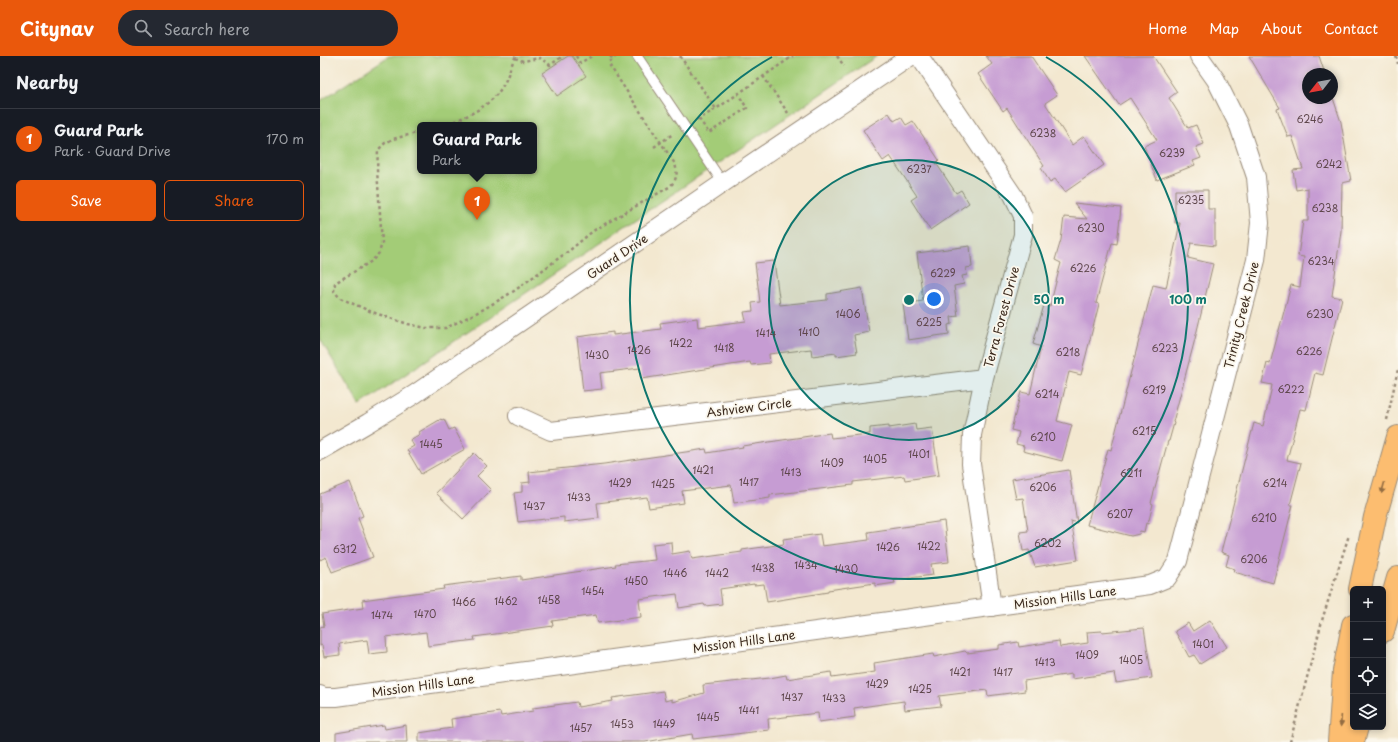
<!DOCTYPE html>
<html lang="en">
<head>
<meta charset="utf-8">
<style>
  :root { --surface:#171b24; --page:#242831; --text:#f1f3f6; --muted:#9ea1a6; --line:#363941; --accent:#ea580c }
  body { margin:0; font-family:"Playpen Sans",sans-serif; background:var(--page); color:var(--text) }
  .controls { position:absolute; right:12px; bottom:12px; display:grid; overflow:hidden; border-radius:6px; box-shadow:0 2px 6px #0003 }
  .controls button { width:36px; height:36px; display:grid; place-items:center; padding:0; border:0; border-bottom:1px solid var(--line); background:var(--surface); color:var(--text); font:20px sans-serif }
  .compass { position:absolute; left:982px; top:12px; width:36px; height:36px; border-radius:50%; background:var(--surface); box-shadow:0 2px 6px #0003; rotate:239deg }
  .you { position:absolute; left:614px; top:243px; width:14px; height:14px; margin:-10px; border:3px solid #fff; border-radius:50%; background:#1a73e8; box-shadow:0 0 0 6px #1a73e833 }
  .badge { display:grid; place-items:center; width:26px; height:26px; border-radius:50%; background:var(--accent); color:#fff; font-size:13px; font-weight:700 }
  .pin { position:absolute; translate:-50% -33px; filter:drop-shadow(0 1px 2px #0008) }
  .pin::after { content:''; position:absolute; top:21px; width:14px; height:12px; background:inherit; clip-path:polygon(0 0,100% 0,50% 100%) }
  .popup { position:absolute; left:97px; top:66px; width:120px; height:52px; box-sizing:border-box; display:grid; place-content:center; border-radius:6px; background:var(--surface); filter:drop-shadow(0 1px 3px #0005); font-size:13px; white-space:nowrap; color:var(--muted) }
  .popup b { font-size:15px; color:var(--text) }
  .popup::after { content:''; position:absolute; left:50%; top:100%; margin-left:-8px; border:8px solid transparent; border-top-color:var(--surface) }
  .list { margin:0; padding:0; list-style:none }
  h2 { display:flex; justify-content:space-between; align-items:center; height:52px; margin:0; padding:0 16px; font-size:17px }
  h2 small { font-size:13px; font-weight:400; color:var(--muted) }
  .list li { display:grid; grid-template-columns:26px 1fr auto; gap:12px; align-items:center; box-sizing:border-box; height:60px; padding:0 16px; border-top:1px solid var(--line) }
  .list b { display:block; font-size:15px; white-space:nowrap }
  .list p { margin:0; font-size:13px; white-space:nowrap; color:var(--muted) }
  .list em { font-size:13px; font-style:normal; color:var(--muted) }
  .actions { display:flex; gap:8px; padding:12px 16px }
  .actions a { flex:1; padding:9px 0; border:1px solid var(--accent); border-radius:6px; text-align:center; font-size:14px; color:var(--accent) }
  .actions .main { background:var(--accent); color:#fff }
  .icon { flex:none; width:22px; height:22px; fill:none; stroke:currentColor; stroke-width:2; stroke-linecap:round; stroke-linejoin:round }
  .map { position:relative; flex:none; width:1078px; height:686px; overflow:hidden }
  header { display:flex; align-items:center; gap:24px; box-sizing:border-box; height:56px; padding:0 20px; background:var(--accent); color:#fff }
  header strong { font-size:19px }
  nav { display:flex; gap:22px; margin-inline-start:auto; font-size:14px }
  .search { width:280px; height:36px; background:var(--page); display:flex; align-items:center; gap:10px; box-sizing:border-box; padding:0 14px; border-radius:22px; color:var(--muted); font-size:15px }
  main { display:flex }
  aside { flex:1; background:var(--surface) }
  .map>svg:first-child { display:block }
</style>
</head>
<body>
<header>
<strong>Citynav</strong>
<div class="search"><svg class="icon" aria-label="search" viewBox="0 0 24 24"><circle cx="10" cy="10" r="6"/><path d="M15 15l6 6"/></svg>Search here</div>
<nav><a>Home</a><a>Map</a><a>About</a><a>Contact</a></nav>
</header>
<main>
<aside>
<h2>Nearby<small></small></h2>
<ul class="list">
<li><span class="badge">1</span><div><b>Guard Park</b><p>Park · Guard Drive</p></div><em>170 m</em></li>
</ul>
<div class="actions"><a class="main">Save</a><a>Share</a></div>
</aside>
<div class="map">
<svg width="1078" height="686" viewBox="0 0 1078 686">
  <rect width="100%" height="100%" fill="#fbf7ec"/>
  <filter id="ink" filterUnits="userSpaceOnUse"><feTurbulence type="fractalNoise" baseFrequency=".025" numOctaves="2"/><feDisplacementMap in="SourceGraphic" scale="8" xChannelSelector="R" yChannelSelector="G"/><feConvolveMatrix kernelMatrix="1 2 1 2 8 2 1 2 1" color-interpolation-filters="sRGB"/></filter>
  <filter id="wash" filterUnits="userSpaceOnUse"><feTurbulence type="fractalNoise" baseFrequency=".012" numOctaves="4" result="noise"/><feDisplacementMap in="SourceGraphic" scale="16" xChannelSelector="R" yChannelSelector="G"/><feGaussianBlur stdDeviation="0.9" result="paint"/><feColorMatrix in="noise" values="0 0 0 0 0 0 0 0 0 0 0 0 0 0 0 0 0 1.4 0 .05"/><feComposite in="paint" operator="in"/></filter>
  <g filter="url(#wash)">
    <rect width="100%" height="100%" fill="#f3e8d0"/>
    <path fill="#a3cc77" stroke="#6f7b4a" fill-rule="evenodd" d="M69,0H557L40,349L0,283V45ZM100,69H214V115H100Z"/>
    <g id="blocks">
      <path fill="#c69cd3" d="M248,0H252L266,20L237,40L222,17Z
        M666,0H711L737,39L725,47L752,89L764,80L784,109L745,136L735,123L730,126L721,112L724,110L687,52L683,55L658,18L672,8Z
        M765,0H833L857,36L849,42L868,72L876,69L884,88L876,91L881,102L873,105L875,109L837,124L824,90L837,84L810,42L799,49Z
        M929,0H999L1005,18H988V42H1012V39L1021,66L1031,125L1022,127L1021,175L1012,240L1022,242L1003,319L995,317L986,354L980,353L967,404L981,407L970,449H973L953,527L914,516L915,513L906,510L909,499L901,496L934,367L943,370L951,335L952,329L942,327L947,307L950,308L971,229L980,231L984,201L978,200L983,165H988V132L976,134L973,114L983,113L972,80L968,81L957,53L960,52Z
        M569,57L574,65L581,61L586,69L593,65L619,104L616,107L636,137L641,134L649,147L610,174L591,144L597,140L570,100L563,105L543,74Z
        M855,134H888V153H895V190L871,187L868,202L893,208L875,283L853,366L854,367L849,385H848L831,447L833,448L828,468L826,467L824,476L820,475L819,478L811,480L767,469L788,393L791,394L833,229L846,232L860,167H855Z
        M754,147L801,152L797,188L792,187L776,247L779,248L761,319L749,316L737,365L752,369L742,405L703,395L704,390L696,388L699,376L691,374L701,336L710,338L721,291L713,288L724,249L730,250L739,214L741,207L735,204L741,184L744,161L767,163Z
        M650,190L652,211L646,212L647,219L642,220L644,228L634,230L638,260L631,261L632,268L628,269L629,278L588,284L583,248L603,245L597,197Z
        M454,205L460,249L507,244V238L542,232L549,276L534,279L537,297L516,300V297L492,300L491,293L449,298L450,307L431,309L430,306L321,323L320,312L280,317L282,333L263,335L257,281L293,276V279L341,273L340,267L377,262L378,271L426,265L424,256L433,255L432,247L440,246L435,207Z
        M121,363L122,364L124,363L129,374L134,372L145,393L101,418L87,394L94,390L90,384L100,378L99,376Z
        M595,368L596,374L612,372L619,419L585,424L584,420L533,426V429L450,439V442L414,447L411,429L362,435L364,447L329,452L327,441L277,447L279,462L244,466V461L198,466L194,437L202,436V427L210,426L209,416L284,408L386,393L387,397L423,391L422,390L510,377L511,382L550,378V372L569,370V372Z
        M154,397L167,410L157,420L171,434L143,463L116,437Z
        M749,414L757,467L751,465L758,504L715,511L709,494L703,495L700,476L708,475L703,442L696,443L692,423Z
        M30,426L43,460L38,462L53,501L12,516L6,501L0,504V438Z
        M624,465L629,506L611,508L613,519L574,524L575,527L555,530V527L508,534V536L447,546L444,528L434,529V528L400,533L402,548L385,550L384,548L359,552L357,538L319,543L321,561L278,567L276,559L232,565L233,570L154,581L155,584L108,590L106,576L66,581L67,596L49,598L47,584L19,588L20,599L4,601L2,589L0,590V571L4,570L2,558L43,552L42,544L124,533L123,530L201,520V524L296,510L295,508L335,504L333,488L351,486L352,498L370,495L372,503L422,496V494L464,488L463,483L500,478L502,490L549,484L548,476Z
        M890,564L907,591L880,608L874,599L869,601L855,575L868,567L873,575Z
        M824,572L832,622L796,627L794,617L752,623V618L704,625L705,635L668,640L667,634L619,640L621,650L585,654L584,645L534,652L535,661L499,666L498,657L448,663L449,674L373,683L372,678L325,686H99V677L132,672L131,663L180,656L181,660L213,655V652L257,646L258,651L293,645L292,642L343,635L345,645L352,643V646L384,637L383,629L450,622L466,619L467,623L511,616L512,622L555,616L554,607L613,598L614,601L645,595L647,597L679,593V589L698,586L699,591L739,585L740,591L768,587L767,576L782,575V576Z
        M64,669L65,673L86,669L87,686H16V677Z"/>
    </g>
  </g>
  <g filter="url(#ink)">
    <use href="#blocks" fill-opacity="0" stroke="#978977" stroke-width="1"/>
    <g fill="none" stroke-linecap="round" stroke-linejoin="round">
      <defs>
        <path id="lane" d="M317,0L403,127"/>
        <path id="street" d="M599,0L693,139L703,160V179L664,322L652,379L651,408L672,551
          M198,360L231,375L664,322
          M0,395L48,367L95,338L403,127L591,0
          M0,639L3,641H16L830,529L847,522L858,505L936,204L940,167L936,121L919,70L896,24L879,0"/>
        <path id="highway" d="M1040,533L1055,461L1078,381
          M1063,575L1078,522
          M1019,686L1024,615L1033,569
          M1033,686L1037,671"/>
      </defs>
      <use href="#lane" stroke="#978977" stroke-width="11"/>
      <use href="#street" stroke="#978977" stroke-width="20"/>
      <use href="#highway" stroke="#978977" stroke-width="24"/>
      <path stroke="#978977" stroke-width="2.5" stroke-dasharray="3 3" stroke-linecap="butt" d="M256,0L260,7L272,0
        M290,0L293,3
        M360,0L396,53
        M517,0L524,10
        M1076,0L1078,8
        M195,2L203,5L220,2L230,9L243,0
        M443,20L468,57
        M379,63L389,77L427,52L418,38
        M377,64L396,53L473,0
        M123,69C145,62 170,51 182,31C188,22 190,10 196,0
        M100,76L73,83L65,87L58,94L57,114L62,187L59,197L52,205L15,227L14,235L20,242L52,256L88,268L106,272H126L164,253L194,235L250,194L273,175L349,131C357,124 358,118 355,108L290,10V6L296,0
        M334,91L353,78
        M1067,364L1078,313
        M970,686L1003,561L1029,479"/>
      <use href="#lane" stroke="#fff" stroke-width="9"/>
      <use href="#street" stroke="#fff" stroke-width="18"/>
      <use href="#highway" stroke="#fcbd6f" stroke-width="22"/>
    </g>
    <defs><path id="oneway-solid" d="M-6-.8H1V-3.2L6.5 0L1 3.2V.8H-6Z"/></defs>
    <g fill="#926c42">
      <use href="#oneway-solid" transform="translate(1063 432) rotate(105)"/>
      <use href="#oneway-solid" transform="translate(1021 665) rotate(94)"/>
    </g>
  </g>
  <circle cx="589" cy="244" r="140" fill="#0f766e" fill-opacity=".12"/>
  <g fill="none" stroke="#0f766e" stroke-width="2">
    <circle cx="589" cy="244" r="140"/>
    <path d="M726 1A279 279 0 1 1 452 1"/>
  </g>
  <g text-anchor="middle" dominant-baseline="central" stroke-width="3.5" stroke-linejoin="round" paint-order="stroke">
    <g font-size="10" fill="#5e464b">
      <text x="990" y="62">6246</text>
      <text x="723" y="76">6238</text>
      <text x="852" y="96">6239</text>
      <text x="1009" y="107">6242</text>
      <text x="599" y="112">6237</text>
      <text x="871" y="143">6235</text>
      <text x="1005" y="151">6238</text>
      <text x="771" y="171">6230</text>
      <text x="1001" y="204">6234</text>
      <text x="763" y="211">6226</text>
      <text x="623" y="216">6229</text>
      <text x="528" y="257">1406</text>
      <text x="1000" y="257">6230</text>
      <text x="609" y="265">6225</text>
      <text x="489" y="275">1410</text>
      <text x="446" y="276">1414</text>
      <text x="361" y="286">1422</text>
      <text x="404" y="291">1418</text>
      <text x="845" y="291">6223</text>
      <text x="319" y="293">1426</text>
      <text x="989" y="294">6226</text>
      <text x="748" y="295">6218</text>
      <text x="277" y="298">1430</text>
      <text x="971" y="332">6222</text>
      <text x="834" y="333">6219</text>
      <text x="727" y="337">6214</text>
      <text x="824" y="374">6215</text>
      <text x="723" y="380">6210</text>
      <text x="111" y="387">1445</text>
      <text x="599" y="397">1401</text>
      <text x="555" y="402">1405</text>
      <text x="512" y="406">1409</text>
      <text x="383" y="413">1421</text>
      <text x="471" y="415">1413</text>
      <text x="811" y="416">6211</text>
      <text x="429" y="425">1417</text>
      <text x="300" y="426">1429</text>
      <text x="955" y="426">6214</text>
      <text x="343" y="427">1425</text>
      <text x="723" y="430">6206</text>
      <text x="259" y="440">1433</text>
      <text x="214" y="449">1437</text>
      <text x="800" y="457">6207</text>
      <text x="944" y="461">6210</text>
      <text x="728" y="486">6202</text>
      <text x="609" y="489">1422</text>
      <text x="568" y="490">1426</text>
      <text x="25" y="492">6312</text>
      <text x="934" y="502">6206</text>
      <text x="486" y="508">1434</text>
      <text x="443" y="511">1438</text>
      <text x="526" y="512">1430</text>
      <text x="355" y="516">1446</text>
      <text x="397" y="516">1442</text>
      <text x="316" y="524">1450</text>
      <text x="273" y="534">1454</text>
      <text x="229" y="543">1458</text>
      <text x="186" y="544">1462</text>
      <text x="144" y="545">1466</text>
      <text x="105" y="557">1470</text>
      <text x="62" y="558">1474</text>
      <text x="883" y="587">1401</text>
      <text x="767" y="598">1409</text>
      <text x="811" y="603">1405</text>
      <text x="725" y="605">1413</text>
      <text x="640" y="615">1421</text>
      <text x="683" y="615">1417</text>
      <text x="557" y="627">1429</text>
      <text x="600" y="632">1425</text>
      <text x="472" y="640">1437</text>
      <text x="514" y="641">1433</text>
      <text x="429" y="653">1441</text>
      <text x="388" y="660">1445</text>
      <text x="302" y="667">1453</text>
      <text x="344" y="667">1449</text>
      <text x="261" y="671">1457</text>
    </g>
    <g font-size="12" fill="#3b2a1e" stroke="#fbf7ec">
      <text transform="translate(297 200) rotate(-34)">Guard Drive</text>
      <text transform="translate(921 259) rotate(-76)">Trinity Creek Drive</text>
      <text transform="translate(681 261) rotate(-75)">Terra Forest Drive</text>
      <text transform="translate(429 351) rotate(-7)">Ashview Circle</text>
      <text transform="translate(745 541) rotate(-8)">Mission Hills Lane</text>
      <text transform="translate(424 585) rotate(-8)">Mission Hills Lane</text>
      <text transform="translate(103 629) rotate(-8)">Mission Hills Lane</text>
    </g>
  </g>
  <circle cx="589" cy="244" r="6" fill="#0f766e" stroke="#fbf7ec" stroke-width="2"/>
  <g font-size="12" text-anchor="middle" font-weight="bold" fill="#0f766e" stroke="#fbf7ec" stroke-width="3.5" stroke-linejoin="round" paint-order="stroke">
    <text x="729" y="248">50 m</text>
    <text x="868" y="248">100 m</text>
  </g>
</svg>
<div class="controls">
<button>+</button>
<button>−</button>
<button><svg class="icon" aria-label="locate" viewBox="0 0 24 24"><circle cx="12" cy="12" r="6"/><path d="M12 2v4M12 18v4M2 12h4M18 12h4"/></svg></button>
<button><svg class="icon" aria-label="layers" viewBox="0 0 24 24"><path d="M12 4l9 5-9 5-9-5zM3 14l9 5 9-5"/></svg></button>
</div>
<svg class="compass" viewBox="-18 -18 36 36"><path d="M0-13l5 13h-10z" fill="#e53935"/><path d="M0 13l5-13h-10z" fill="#9ea1a6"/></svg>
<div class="you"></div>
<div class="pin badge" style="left:157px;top:164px">1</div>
<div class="popup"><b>Guard Park</b>Park</div>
</div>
</main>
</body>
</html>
